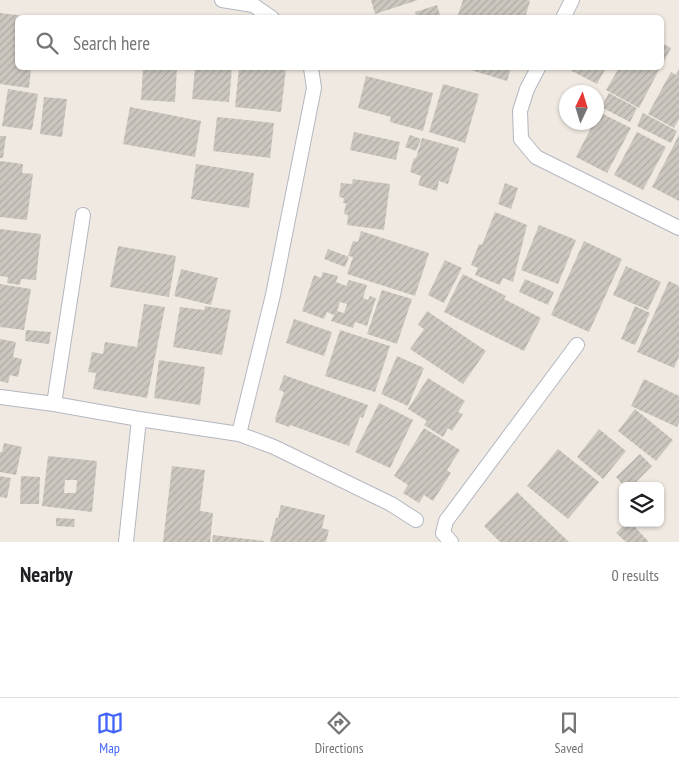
<!DOCTYPE html>
<html lang="en">
<head>
<meta charset="utf-8">
<style>
  :root { --surface:#fff; --page:#f6f6f6; --text:#202124; --muted:#757577; --line:#e0e0e0; --accent:#4264fb }
  body { margin:0; font-family:"PT Sans Narrow",sans-serif; background:var(--page); color:var(--text) }
  .controls { position:absolute; right:15px; bottom:15px; display:grid; overflow:hidden; border-radius:8px; box-shadow:0 1px 4px #0004 }
  .controls button { width:45px; height:45px; display:grid; place-items:center; padding:0; border:0; border-bottom:1px solid var(--line); background:var(--surface); color:var(--text); font:25px sans-serif }
  .compass { position:absolute; left:559px; top:85px; width:45px; height:45px; border-radius:50%; background:var(--surface); box-shadow:0 1px 4px #0004; rotate:4deg }
  .list { margin:0; padding:0; list-style:none }
  h2 { display:flex; justify-content:space-between; align-items:center; height:65px; margin:0; padding:0 20px; font-size:21px }
  h2 small { font-size:16px; font-weight:400; color:var(--muted) }
  .icon { flex:none; width:28px; height:28px; fill:none; stroke:currentColor; stroke-width:2; stroke-linecap:round; stroke-linejoin:round }
  .map { position:relative; flex:none; width:679px; height:542px; overflow:hidden }
  .search { position:absolute; background:var(--surface); box-shadow:0 1px 4px #0004; left:15px; right:15px; top:15px; height:55px; display:flex; align-items:center; gap:12px; box-sizing:border-box; padding:0 18px; border-radius:8px; color:var(--muted); font-size:19px }
  .sheet { height:155px; background:var(--surface) }
  nav { display:flex; justify-content:space-around; align-items:center; box-sizing:border-box; height:70px; border-top:1px solid var(--line); background:var(--surface); font-size:14px; color:var(--muted) }
  nav a { display:grid; justify-items:center; gap:2px }
  nav .on { color:var(--accent) }
  .map>svg:first-child { display:block }
</style>
</head>
<body>
<div class="map">
<svg width="679" height="542" viewBox="0 0 679 542">
  <defs>
    <pattern id="building-hatch" width="6" height="6" patternUnits="userSpaceOnUse" patternTransform="scale(1.25)"><rect width="6" height="6" fill="#cbc7bf"/><path d="M-1 1l2-2M0 6l6-6M5 7l2-2" fill="none" stroke="#afaba4"/></pattern>
  </defs>
  <rect width="100%" height="100%" fill="#efe9e1"/>
  <path fill="url(#building-hatch)" fill-rule="evenodd" d="M371,0H418L375,14Z
    M463,0H528L530,1L525,18H457Z
    M437,5L441,18H417L415,12Z
    M0,13L26,16L18,18V68H31L29,88L0,84Z
    M662,43L671,48L662,65Z
    M143,68H177L175,102L141,100Z
    M195,68H232L229,102L192,99Z
    M239,68H286L281,112L235,107Z
    M464,68H511L507,81Z
    M571,68H606L597,84L570,70Z
    M619,68H660L639,108L606,90Z
    M679,69V119L674,128L648,114L671,72L676,75Z
    M366,76L433,93L423,131L390,122L391,117L358,108Z
    M443,84L479,94L465,143L429,132Z
    M8,89L38,94L32,130L2,126Z
    M609,93L637,108L630,122L601,107Z
    M44,97L67,99L62,137L40,134Z
    M130,107L201,121L195,157L123,144Z
    M599,112L631,128L607,173L576,157L594,122H596V117Z
    M643,113L677,131L671,143L637,126Z
    M217,117L274,123L270,158L213,151Z
    M354,132L400,142L396,160L350,150Z
    M637,132L666,147L643,190L614,175Z
    M410,135L421,139L416,151L405,147Z
    M679,135V201L652,187Z
    M0,136H6L3,158H0Z
    M422,138L459,148L448,184L439,181L437,191L418,185L421,176L410,172L414,158H416Z
    M0,161L23,164L22,173L33,174L27,220L0,217Z
    M196,164L254,173L249,208L191,199Z
    M353,179L390,184L384,230L347,225L348,215L344,214L346,203H343L344,198L339,197L341,183L352,184Z
    M505,183L518,188L511,209L498,204Z
    M495,212L527,225L513,282L503,278L500,285L475,275L478,268L471,265L479,244L482,245Z
    M539,225L576,240L558,284L521,270Z
    M0,229L41,234L36,280L21,279L20,285L7,283L8,277L0,276Z
    M361,231L429,253L415,296L347,274L353,257L348,256L353,241L358,242Z
    M584,241L622,259L589,332L551,315Z
    M118,246L176,256L169,297L110,287Z
    M328,249L349,257L345,267L324,259Z
    M445,260L462,268L444,303L428,295Z
    M626,266L661,282L648,310L613,295Z
    M181,269L218,278L211,305L174,296Z
    M323,272L338,276L336,282L346,286L349,280L367,285L363,298L368,300L370,296L376,298L367,326L355,322L353,328L331,321L334,315L327,312L324,319L302,311L314,275L321,278ZM340,302L347,304L344,313L337,311Z
    M463,274L506,296L504,299L541,318L524,351L444,312Z
    M525,279L554,292L548,305L519,292Z
    M669,281L679,286V357L674,368L637,352Z
    M0,284L31,289L24,330L0,327Z
    M382,290L412,299L397,344L367,334Z
    M144,304L165,307L147,398L93,389L96,373L88,372L92,352L103,354L105,342L137,347Z
    M205,306L231,310L222,355L173,347L180,307L204,310Z
    M635,306L650,313L635,345L621,339Z
    M427,311L486,351L463,384L410,349L424,329L418,325Z
    M294,319L332,332L324,356L286,343Z
    M26,330L51,332L49,344L25,341Z
    M340,330L390,346L375,392L325,376Z
    M0,339L16,342L13,357L22,359L18,377L10,375L8,383L0,381Z
    M397,356L424,368L408,406L381,394Z
    M159,360L205,367L200,405L154,398Z
    M284,375L368,405L363,418L360,417L349,446L290,425L289,427L275,422L276,420L275,419L284,392L279,390Z
    M428,378L465,401L458,412L463,414L452,431L448,428L443,437L424,425L427,421L408,409Z
    M644,379L679,396V422L677,427L631,406Z
    M379,403L413,420L390,468L355,452Z
    M635,409L673,440L656,461L618,431Z
    M424,428L460,450L447,470L451,473L433,501L424,495L419,503L403,493L408,485L394,476Z
    M599,429L626,451L603,479L577,457Z
    M4,443L22,447L16,475L0,472V452H2Z
    M558,449L599,482L568,519L527,486Z
    M640,454L652,466L632,486H624L616,477Z
    M48,456L97,461L92,512L42,506ZM65,480H77L76,493H64Z
    M172,466L205,470L200,511L213,513L210,542H163Z
    M0,476L11,478L7,498L0,497Z
    M21,476L40,477L39,504H20Z
    M517,492L569,542H500L484,526Z
    M281,505L325,515L322,528L329,530L326,542H270L276,518H278Z
    M56,518L75,519L74,527L56,526Z
    M626,523H631L649,542H626L616,533Z
    M213,535L264,541V542H212Z"/>
  <g fill="none" stroke-linecap="round" stroke-linejoin="round">
    <defs>
      <path id="minor" d="M222,0L253,5L272,18
        M563,18L572,0
        M538,68L527,89L520,111L521,139L536,157L679,228
        M0,397L54,404L139,419L239,434L274,447L391,504L416,520
        M54,404L83,215
        M239,434L273,295L314,88L311,68
        M126,542L139,419
        M451,542L443,533L446,521L577,345"/>
    </defs>
    <use href="#minor" stroke="#b4b7c1" stroke-width="16"/>
    <use href="#minor" stroke="#fff" stroke-width="14"/>
  </g>
</svg>
<div class="controls">
<button><svg class="icon" aria-label="layers" viewBox="0 0 24 24"><path d="M12 4l9 5-9 5-9-5zM3 14l9 5 9-5"/></svg></button>
</div>
<svg class="compass" viewBox="-18 -18 36 36"><path d="M0-13l5 13h-10z" fill="#e53935"/><path d="M0 13l5-13h-10z" fill="#757577"/></svg>
<div class="search"><svg class="icon" aria-label="search" viewBox="0 0 24 24"><circle cx="10" cy="10" r="6"/><path d="M15 15l6 6"/></svg>Search here</div>
</div>
<section class="sheet">
<h2>Nearby<small>0 results</small></h2>
<ul class="list">
</ul>
</section>
<nav>
<a class="on"><svg class="icon" aria-label="map" viewBox="0 0 24 24"><path d="M3 6l6-2 6 2 6-2v14l-6 2-6-2-6 2zM9 4v14M15 6v14"/></svg>Map</a>
<a><svg class="icon" aria-label="directions" viewBox="0 0 24 24"><path d="M12 3l9 9-9 9-9-9zM9 14v-3h6M13 9l2 2-2 2"/></svg>Directions</a>
<a><svg class="icon" aria-label="saved" viewBox="0 0 24 24"><path d="M7 4h10v16l-5-4-5 4z"/></svg>Saved</a>
</nav>
</body>
</html>
